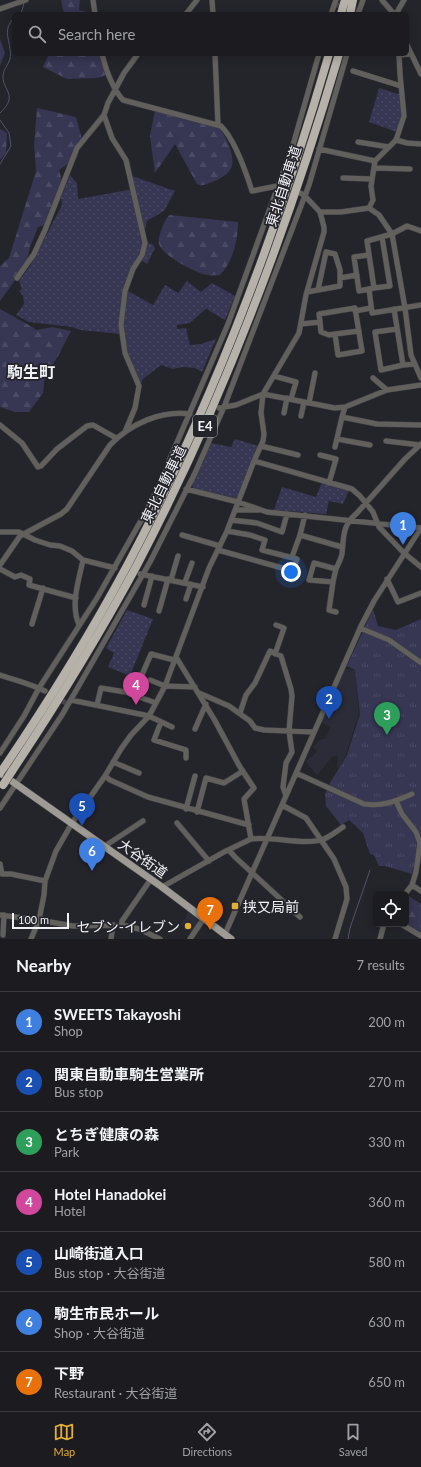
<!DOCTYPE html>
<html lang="en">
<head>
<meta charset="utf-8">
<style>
  :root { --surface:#1b1b20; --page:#28282d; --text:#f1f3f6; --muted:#a0a1a5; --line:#39393e; --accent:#e2af34 }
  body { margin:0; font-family:Lato,"Noto Sans JP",sans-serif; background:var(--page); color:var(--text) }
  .controls { position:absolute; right:12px; bottom:12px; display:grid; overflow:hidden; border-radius:6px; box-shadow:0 2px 10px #0003 }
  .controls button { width:36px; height:36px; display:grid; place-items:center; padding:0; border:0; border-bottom:1px solid var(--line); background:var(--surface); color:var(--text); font:20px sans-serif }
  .scale { position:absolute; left:12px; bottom:10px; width:57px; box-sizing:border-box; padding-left:4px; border:2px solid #f1f1f6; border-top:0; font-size:11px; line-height:14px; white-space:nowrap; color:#f1f1f6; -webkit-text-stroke:3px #24242b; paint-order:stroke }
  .you { position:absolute; left:291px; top:572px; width:14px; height:14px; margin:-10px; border:3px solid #fff; border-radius:50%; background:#1a73e8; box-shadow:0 0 0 6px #1a73e833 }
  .badge { display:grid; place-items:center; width:26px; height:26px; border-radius:50%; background:var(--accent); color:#fff; font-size:13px; font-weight:700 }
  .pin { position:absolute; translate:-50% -33px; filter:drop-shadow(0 1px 2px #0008) }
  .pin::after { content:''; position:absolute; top:21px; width:14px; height:12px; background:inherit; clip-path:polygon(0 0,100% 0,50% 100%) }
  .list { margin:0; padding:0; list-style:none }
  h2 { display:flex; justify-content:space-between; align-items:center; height:52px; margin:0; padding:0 16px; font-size:17px }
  h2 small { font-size:13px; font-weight:400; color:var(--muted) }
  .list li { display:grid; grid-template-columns:26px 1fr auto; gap:12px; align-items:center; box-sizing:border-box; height:60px; padding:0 16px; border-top:1px solid var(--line) }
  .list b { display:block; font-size:15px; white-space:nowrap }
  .list p { margin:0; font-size:13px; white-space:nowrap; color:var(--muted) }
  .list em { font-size:13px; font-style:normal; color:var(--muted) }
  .icon { flex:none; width:22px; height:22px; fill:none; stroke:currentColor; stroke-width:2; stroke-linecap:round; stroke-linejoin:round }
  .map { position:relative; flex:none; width:421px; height:939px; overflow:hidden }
  .search { position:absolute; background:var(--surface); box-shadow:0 2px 10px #0003; left:12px; right:12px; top:12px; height:44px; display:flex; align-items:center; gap:10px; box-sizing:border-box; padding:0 14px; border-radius:6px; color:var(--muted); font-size:15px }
  .sheet { height:472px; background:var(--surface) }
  nav { display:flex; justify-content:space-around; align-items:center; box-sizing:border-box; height:56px; border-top:1px solid var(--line); background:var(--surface); font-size:11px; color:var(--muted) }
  nav a { display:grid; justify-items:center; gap:2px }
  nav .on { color:var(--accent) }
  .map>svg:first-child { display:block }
</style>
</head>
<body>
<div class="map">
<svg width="421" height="939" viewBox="0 0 421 939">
  <defs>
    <pattern id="grass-dots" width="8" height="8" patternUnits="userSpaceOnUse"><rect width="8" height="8" fill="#373653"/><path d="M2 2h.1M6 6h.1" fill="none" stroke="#4b4a64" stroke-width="1.8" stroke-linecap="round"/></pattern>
    <pattern id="forest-firs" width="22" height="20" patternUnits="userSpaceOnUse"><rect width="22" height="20" fill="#373653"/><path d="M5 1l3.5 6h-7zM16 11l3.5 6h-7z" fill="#4b4a64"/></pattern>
    <pattern id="park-tufts" width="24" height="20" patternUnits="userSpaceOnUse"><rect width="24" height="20" fill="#373653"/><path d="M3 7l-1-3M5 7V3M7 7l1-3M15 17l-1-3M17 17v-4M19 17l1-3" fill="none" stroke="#4b4a64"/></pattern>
  </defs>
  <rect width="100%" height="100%" fill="#24242b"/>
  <path fill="#2c2c39" d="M345,669L355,670L359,713L346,755L339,767L336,766L338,761V756H333L317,775L305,761L313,756L317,751L313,747L321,739H325L331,727L321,722Z
    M189,911L201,920L192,932L180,924L187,917V914Z"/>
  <path fill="url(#grass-dots)" d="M379,88L401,95L402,115L397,132L369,122Z
    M70,175L77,183L78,199L134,189L132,176L175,191L164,211L147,221L142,242L152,244L155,248L147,264L139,259C125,289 118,299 121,334L80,330L72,327L29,322L16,315L24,304L23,296L19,291L22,289L19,281L30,266L62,205L61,198Z
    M187,281L201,292L212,283L235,296L225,320L208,310L207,308L190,323L177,325V329L186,328L190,345L201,344L216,339L202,372L195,368L183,367L173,369L161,365L143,379L140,385L125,348L123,331L126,290L153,305L165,285L178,293Z
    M235,439L259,446L238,497L235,498L193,488L192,484L211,443L231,447Z
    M322,482L349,490L343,504L329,501L326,514L274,510L282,487L316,497Z
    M127,610L153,619L130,676L108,667L114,653L106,648Z"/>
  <path fill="url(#forest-firs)" d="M61,0H80L79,10L94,14H64Z
    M0,39L5,53L0,66Z
    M49,54H103L108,74L98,78L67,79L43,67Z
    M37,108L76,117L82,139L77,158L59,170L64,188L50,223L38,227L30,247L26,265L0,301V266L9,258L36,171L34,145Z
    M155,110L219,127C225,136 238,159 230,170C226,176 217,180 212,182C206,184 202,187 197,184L175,144L155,173L150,136Z
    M0,129L7,133L6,153L0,160Z
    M170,215L238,222C238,240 233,262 220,275C216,275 212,276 207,275C196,273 165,257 160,246C157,242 159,236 161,231C163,226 165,218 170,215Z
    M0,309L34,328L36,330L53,327L71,331L58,356L45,376L43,393L29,412H15L0,407Z
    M407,895L421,904V932L420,934L405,924H406V897Z"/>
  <path fill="url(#park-tufts)" d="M373,609L378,626L396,630L421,619V865L415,863L412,874L385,866H379L374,855L370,854L363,833L349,820L341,825L326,806L325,794L330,783L347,755L360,714L355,670L347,666Z"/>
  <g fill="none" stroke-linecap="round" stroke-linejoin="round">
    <path stroke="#545269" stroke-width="1" d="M21,14L24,3
      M0,113C3,110 8,105 9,100C11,92 2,85 3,76C3,70 8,65 10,59C13,44 0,31 14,18
      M0,120L9,133L11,146L0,164
      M348,939L350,928L370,870"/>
    <path stroke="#434349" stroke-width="5" stroke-dasharray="5 2.5" stroke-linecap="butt" d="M337,5L356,10
      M56,697L66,703"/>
    <defs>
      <path id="minor" d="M93,0L95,14
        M212,0L213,14
        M382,0L394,14
        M0,9L26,0
        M186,14L197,0
        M331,14L336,0
        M358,14L363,0
        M396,14L404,0
        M407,45L421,74
        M102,54C106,70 112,88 123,100L221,126C235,140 246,172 252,191L277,186L282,187
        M215,54L218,125
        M399,54L400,74L404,116L396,140L375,161L371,186L373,200L369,208L379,215L392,234L405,308L411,355L421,378
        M399,55L411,54
        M353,71L401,86
        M104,115L112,138L126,160L145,243L142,255L133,269L125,291L121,325L125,353L139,386L135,408L125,432
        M396,140L407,143L421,144
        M358,142L389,147
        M319,149L375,161
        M374,168L410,169
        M343,178L372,179
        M300,193L304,195L320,212H341L369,208
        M369,255L354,257L359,291L374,288L367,241L392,234L407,226L421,231
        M17,278L34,254L45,230L77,148L104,115L108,103L124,73L138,54
        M340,278L357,275
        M374,288L390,286L382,237
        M369,289L372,313L421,305
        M307,292L340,286V270L335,254L326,252L318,290
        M394,309L403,365L381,370L375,332L397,329
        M355,311L371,308
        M301,324L320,322L319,314L355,308L362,351L338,355L335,334L329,335L321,332L320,322
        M335,334L359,331
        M403,365L415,364
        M274,376L296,382L291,399
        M373,378L387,390
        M309,403L315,373
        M345,407L387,390L421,385
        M219,408L236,405L263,394L335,408L345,407L342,417L377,424L421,425
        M284,413L287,398
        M301,416L304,402
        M0,425L22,443L38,467L41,466L57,449L87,426L93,425L116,438
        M337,439L370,445
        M386,441L420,445
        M261,446L298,455
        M335,447L342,417
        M320,455L336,459L329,483
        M254,461L263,441L264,434L261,413L263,394L299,333L306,295L324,232V227L320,212
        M186,489L238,502L267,512L421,528
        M235,510H258
        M305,515L300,535L342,547
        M231,520L257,523L282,532L287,514
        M0,532H19L35,540L50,545L60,546L72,551L83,560L115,568
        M182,535L220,546
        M218,550L293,571L297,559L262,550L265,540L250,535L227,531
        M292,557L300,535
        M0,565L20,536L61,514L67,509L110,445C130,424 161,410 190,414
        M0,569L15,577L21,575L30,579L29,585L76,598
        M336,569L314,563L309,580L333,582C334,577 335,573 336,569C338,564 341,559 342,554C344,535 342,526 357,513L405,459L421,444
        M140,574L203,587
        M387,579L398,602L421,593
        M171,580L178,556
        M185,582L192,563
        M333,582L329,610L336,612
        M186,599L191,584
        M144,605L152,576
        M159,611L168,579
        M32,624L43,588
        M79,625C70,604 79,580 83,560
        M360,628L389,640L420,662
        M275,654L284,628L276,625
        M176,657L214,719L240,767L254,788L244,799L251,839C273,836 306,846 324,839C331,836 337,831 343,827
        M0,675C15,680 31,684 45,691
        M141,677L151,654L174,660
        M150,680L165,686L195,687
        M199,693L229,706L250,721L255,728L264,730L314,732
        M71,700L149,716L172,727
        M97,705L101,688L125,692L156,703
        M240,713L246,695L255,683L270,651L281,656L291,689L292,696L289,731L292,752L286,763L283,787L286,796
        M161,722L154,740L186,750V758
        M195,729L206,704
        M0,753L24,716L39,688L97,598L143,517L166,472L169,461L228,324L293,145L319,54
        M113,762L139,773
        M296,773L364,804C382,807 396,801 412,794
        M105,776L110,780L148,797L249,825
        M396,801L402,814L416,832L420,843L416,872L412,885L405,894
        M282,805L306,818L334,859L346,887L347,899L335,939
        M0,808L62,715L150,562L195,473L224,407L309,185L347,54
        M186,809L195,776
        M197,812L206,778L224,783L243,771
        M177,823L209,861
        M105,846L143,821
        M229,850L235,857L300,917
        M0,864L2,874H11L45,881
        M412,885L421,891
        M162,887L224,852L251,839
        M0,915L39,920L73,926L122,925L139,929L160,939
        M401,924L421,936
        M122,925V921L151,879
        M225,934L361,626L374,601L421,528
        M3,935L4,915
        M31,939L39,920L44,895L45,881L56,851L72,823L105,776L121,749L131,735L149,716L165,686L209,568L227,531L254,461L352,489L360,496L373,512L379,527L404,553L421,567
        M111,939L113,925
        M190,939L204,918
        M380,939L384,924"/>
      <path id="major" d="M3,775L162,887L231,939"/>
      <path id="highway" d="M341,14L345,0
        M350,14L353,0
        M5,766C49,701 91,633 128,564C214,401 278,230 329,54
        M12,771C56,705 98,637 136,567C222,404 287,231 339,54"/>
    </defs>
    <use href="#minor" stroke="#414147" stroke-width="6"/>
    <use href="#major" stroke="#414147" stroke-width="8"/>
    <use href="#highway" stroke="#414147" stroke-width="9"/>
    <use href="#minor" stroke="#62605c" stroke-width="5"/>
    <use href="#major" stroke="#9e9b94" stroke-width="7"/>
    <use href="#highway" stroke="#b6b2a9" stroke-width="8"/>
    <defs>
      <path id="highway-bridge" d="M0,773L5,766
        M3,785L12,771"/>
    </defs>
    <use href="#highway-bridge" stroke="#414147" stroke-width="9" stroke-linecap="butt"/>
    <use href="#highway-bridge" stroke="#b6b2a9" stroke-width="8"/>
  </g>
  <g fill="#e2af34" stroke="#24242b" stroke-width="1.5">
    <rect x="231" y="902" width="8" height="8" rx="2"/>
    <circle cx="188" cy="926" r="4"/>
  </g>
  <g text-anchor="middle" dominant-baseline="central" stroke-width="3.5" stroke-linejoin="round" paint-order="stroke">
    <rect fill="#24242b" stroke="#b4b4b9" stroke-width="1" x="193" y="415" width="24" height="22" rx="3"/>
    <g font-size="13" font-weight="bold" fill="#f1f1f6">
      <text x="205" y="426">E4</text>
    </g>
    <g font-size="14" fill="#f1f1f6" stroke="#24242b">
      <text transform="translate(283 186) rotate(-72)">東北自動車道</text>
      <text transform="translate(163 484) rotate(-64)">東北自動車道</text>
      <text transform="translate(143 858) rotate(35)">大谷街道</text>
    </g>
    <g font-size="14" fill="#f1f1f6" stroke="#24242b" text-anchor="start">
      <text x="243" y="906">挟又局前</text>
      <text x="180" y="926" text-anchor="end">セブン-イレブン</text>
    </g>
    <g font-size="16" font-weight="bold" fill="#f1f1f6" stroke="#24242b">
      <text x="31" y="371">駒生町</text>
    </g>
  </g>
</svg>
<div class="controls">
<button><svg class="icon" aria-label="locate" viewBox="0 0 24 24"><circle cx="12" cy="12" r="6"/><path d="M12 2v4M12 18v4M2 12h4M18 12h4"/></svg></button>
</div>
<div class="scale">100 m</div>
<div class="you"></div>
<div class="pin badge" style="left:403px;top:545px;background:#3f7fe0">1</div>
<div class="pin badge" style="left:329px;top:719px;background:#1a4fb4">2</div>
<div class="pin badge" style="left:387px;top:735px;background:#2e9e5b">3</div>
<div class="pin badge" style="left:136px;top:705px;background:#d1479c">4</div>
<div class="pin badge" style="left:82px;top:826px;background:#1a4fb4">5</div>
<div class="pin badge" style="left:92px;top:871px;background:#3f7fe0">6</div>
<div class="pin badge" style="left:210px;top:930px;background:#e8710a">7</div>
<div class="search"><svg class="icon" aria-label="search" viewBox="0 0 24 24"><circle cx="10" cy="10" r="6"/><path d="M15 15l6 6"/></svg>Search here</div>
</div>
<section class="sheet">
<h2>Nearby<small>7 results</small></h2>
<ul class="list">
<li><span class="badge" style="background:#3f7fe0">1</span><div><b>SWEETS Takayoshi</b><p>Shop</p></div><em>200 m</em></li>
<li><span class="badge" style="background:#1a4fb4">2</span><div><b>関東自動車駒生営業所</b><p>Bus stop</p></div><em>270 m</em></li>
<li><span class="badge" style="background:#2e9e5b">3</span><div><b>とちぎ健康の森</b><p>Park</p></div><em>330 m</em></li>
<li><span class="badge" style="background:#d1479c">4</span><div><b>Hotel Hanadokei</b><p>Hotel</p></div><em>360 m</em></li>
<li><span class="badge" style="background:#1a4fb4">5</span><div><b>山崎街道入口</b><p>Bus stop · 大谷街道</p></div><em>580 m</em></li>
<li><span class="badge" style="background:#3f7fe0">6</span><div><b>駒生市民ホール</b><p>Shop · 大谷街道</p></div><em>630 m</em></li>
<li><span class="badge" style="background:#e8710a">7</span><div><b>下野</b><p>Restaurant · 大谷街道</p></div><em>650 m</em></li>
</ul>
</section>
<nav>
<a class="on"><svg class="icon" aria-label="map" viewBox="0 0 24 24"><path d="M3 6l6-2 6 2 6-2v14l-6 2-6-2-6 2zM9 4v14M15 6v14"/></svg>Map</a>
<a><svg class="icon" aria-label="directions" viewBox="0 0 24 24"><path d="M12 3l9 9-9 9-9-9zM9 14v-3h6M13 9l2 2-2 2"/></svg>Directions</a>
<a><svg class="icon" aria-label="saved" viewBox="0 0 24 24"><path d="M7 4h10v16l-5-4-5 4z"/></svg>Saved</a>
</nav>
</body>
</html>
